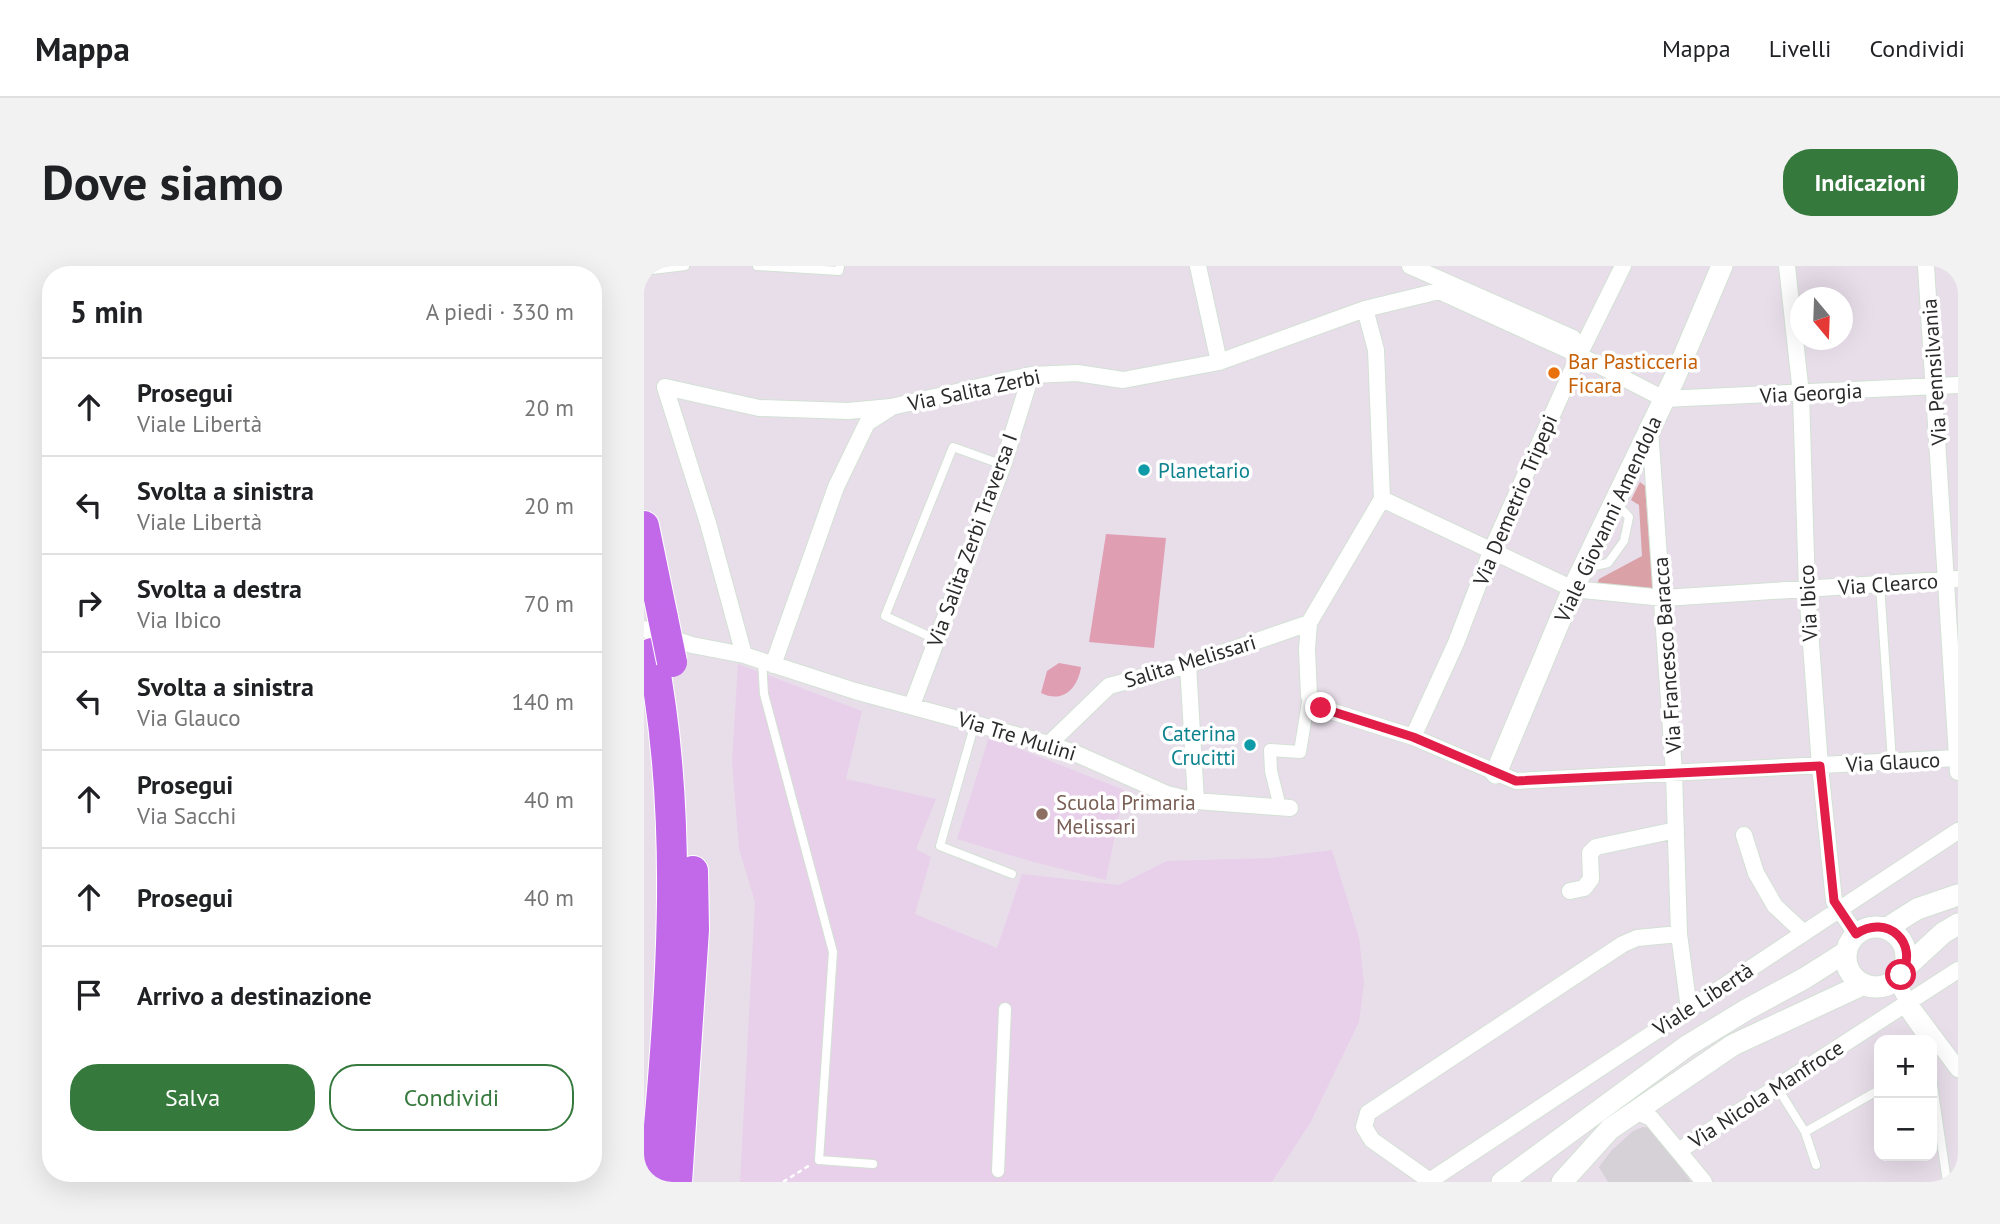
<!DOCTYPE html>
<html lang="it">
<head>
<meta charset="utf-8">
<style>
  :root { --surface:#fff; --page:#f2f2f2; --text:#202124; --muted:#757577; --line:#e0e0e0; --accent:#36793d }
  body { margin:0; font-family:"PT Sans",sans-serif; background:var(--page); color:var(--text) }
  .controls { position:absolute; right:21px; bottom:21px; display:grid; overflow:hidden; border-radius:14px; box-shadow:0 7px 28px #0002 }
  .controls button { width:63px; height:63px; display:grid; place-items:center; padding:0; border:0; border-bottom:2px solid var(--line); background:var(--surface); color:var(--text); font:35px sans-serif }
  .compass { position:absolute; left:1146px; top:21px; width:63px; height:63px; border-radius:50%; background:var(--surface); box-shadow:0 7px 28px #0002; rotate:161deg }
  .stop { position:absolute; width:21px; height:21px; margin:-16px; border:5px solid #e11d48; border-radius:50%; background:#fff }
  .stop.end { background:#e11d48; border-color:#fff; box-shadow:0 2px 7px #0008 }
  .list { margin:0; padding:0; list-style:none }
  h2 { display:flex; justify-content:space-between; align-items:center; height:91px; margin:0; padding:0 28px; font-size:30px }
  h2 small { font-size:23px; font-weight:400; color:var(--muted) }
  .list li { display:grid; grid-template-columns:46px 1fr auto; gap:21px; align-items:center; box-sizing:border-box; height:98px; padding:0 28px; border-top:2px solid var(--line) }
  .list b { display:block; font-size:26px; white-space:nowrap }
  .list p { margin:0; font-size:23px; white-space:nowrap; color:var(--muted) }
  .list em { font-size:23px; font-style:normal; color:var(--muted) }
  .actions { display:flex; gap:14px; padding:21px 28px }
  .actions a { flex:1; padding:16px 0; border:2px solid var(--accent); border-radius:28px; text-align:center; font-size:24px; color:var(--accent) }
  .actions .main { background:var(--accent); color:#fff }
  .icon { flex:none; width:38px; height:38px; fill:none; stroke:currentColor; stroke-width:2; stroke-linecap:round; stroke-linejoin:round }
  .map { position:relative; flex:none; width:1314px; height:916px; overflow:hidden; border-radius:28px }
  header { display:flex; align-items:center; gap:42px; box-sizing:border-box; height:98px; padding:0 35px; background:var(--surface); border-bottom:2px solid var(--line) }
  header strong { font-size:33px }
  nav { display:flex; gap:38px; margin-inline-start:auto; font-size:24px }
  .intro { display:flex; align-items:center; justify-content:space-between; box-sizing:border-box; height:168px; padding:0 42px }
  h1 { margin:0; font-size:49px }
  .button { padding:18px 32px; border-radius:28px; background:var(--accent); color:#fff; font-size:24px; font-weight:700 }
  main { display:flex; gap:42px; padding:0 42px }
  aside { flex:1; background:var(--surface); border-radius:28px; box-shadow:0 7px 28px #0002 }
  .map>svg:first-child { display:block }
</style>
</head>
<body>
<header>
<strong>Mappa</strong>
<nav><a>Mappa</a><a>Livelli</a><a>Condividi</a></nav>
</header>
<div class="intro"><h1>Dove siamo</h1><a class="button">Indicazioni</a></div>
<main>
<aside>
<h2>5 min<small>A piedi · 330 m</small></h2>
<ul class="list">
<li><svg class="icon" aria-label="ahead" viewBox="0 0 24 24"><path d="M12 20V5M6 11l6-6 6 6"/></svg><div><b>Prosegui</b><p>Viale Libertà</p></div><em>20 m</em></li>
<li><svg class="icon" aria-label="left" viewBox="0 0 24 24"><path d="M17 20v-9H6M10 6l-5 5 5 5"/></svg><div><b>Svolta a sinistra</b><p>Viale Libertà</p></div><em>20 m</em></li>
<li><svg class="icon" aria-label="right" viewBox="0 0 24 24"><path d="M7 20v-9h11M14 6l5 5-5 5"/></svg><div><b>Svolta a destra</b><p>Via Ibico</p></div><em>70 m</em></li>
<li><svg class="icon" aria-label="left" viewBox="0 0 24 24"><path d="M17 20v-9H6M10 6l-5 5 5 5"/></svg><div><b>Svolta a sinistra</b><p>Via Glauco</p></div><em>140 m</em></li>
<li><svg class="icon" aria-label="ahead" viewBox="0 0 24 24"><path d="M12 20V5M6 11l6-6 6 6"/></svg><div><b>Prosegui</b><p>Via Sacchi</p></div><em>40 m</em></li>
<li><svg class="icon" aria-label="ahead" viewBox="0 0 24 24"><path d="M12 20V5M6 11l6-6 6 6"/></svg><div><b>Prosegui</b></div><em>40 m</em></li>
<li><svg class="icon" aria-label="arrive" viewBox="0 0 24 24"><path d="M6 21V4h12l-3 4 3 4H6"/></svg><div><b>Arrivo a destinazione</b></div></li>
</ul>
<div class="actions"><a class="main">Salva</a><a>Condividi</a></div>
</aside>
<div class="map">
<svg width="1314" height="916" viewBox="0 0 1314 916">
  <rect width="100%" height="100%" fill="#e8deea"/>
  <path fill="#e8cfea" d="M94,398L218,445L202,513L292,533L272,583L287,591L271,648L353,682L378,608L475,619L523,595L626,592L688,584L715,671L720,717L715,756L666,857L628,916H96L111,636L95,583L88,495Z
    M345,471L480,524L462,614L386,595L313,573Z"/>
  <path fill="#daa1a6" d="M996,216L1001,220L1009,322L952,321L955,313L998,290L995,239L987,234Z"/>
  <path fill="#e09eb3" d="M462,268L522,272L510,382L445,376Z
    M415,397L437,401C434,422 419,438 397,427L403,405Z"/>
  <path fill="#d6d0d7" d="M999,861L1010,862L1047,916H964L955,901L967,885L989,865Z"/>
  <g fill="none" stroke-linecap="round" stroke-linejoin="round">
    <defs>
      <path id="service" d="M113,0L195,5L196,0
        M0,5L41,0
        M942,302L964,297L980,275L985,251L973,238
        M1236,319L1248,495
        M291,373L241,350L309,181L359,199
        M118,395L120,428L189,686L175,894L229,898
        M331,457L296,580L368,608
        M1257,741L1280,774
        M1288,812L1303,916
        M1133,821L1161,866L1172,899
        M1161,866L1235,824"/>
      <path id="pedestrian" d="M636,541L627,505L626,484L656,486L665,430
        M354,905L361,743"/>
      <path id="minor" d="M554,0L575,96
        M766,0L929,72L935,89L1020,133L1314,119
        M1143,0L1157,128L1163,323L1176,500L1190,635L1212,668
        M1282,0L1314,506
        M721,43L732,84L738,233L665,357L663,383L665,430L677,442L769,471L872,515L1313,492
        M1006,163L1030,507L1035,668L1045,743
        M738,233L929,323L1020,332L1314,313
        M0,363L48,379L100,389L211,425L405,478L433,488L523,528L552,535L646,542
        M100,389L64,257L21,121L115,142L204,145L247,141L387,109L433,107L479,114L575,96L721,43L795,25L935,89
        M129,399L192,221L223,157L245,143
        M544,399L552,535
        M268,439L359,199L387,109
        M769,471L812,377L848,283L935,89L979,0
        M405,478L465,420L544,399L665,357
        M1100,569L1112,607L1131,640L1160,667
        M926,625L940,622L947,613L946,587L952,581L1032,564
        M1252,714L1264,736L1314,803
        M991,845L1007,852L1060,916
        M1036,884L1314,704
        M786,915L728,874L720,861L724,847L979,678L993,672L1035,668
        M784,916L1314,565"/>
      <path id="tertiary" d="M852,507L929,323L1031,111L1078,0
        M1202 691a30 30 0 1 1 60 0a30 30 0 1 1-60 0Z
        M1243,662L1273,643L1314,629
        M1261,702L1299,667L1314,658
        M858,916L1043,780L1102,744L1161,712L1202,686
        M918,916L966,863L1089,779L1220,718"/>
      <path id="motorway" d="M0,260L19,352
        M8,387C42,562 26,740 10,916
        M33,916L50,664L49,605"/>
    </defs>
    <use href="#service" stroke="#d3e1d4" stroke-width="10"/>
    <use href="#pedestrian" stroke="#d3e1d4" stroke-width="14"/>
    <use href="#minor" stroke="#d3e1d4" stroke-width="18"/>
    <use href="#tertiary" stroke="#d3e1d4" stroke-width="23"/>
    <use href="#motorway" stroke="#fff" stroke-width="32"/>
    <path stroke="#fff" stroke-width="2.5" stroke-dasharray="5 3.5" stroke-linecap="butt" d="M139,916L166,899"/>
    <use href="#service" stroke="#fff" stroke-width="8"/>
    <use href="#pedestrian" stroke="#fff" stroke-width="12"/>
    <use href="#minor" stroke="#fff" stroke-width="16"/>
    <use href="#tertiary" stroke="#fff" stroke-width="21"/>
    <use href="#motorway" stroke="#c269ea" stroke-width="30"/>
    <defs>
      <path id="motorway-bridge" d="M19,352L28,396"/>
    </defs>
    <use href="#motorway-bridge" stroke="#fff" stroke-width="32" stroke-linecap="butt"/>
    <use href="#motorway-bridge" stroke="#c269ea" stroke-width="30"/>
  </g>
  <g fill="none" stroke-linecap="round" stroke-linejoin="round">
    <path stroke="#e11d48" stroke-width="9" d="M677,442L769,471L872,515L1176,500L1190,635L1212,668C1243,647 1276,677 1257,709"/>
  </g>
  <circle fill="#e8710a" stroke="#fff" stroke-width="2.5" cx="910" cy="107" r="7"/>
  <g fill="#0f9aa8" stroke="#fff" stroke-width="2.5">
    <circle cx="500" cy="204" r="7"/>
    <circle cx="606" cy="479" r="7"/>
  </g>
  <circle fill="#8d6e63" stroke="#fff" stroke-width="2.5" cx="398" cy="548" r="7"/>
  <g text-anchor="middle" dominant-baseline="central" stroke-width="7" stroke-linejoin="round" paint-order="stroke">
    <g font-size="21" fill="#c56008" stroke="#fff" text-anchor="start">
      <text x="924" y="95">Bar Pasticceria<tspan x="924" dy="24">Ficara</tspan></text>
    </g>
    <g font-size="21" fill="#2a2a2a" stroke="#fff">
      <text transform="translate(1290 106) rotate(-94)">Via Pennsilvania</text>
      <text transform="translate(330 124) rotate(-12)">Via Salita Zerbi</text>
      <text transform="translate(1167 127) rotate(-3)">Via Georgia</text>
      <text transform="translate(871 234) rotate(-67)">Via Demetrio Tripepi</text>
      <text transform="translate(964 253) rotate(-65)">Viale Giovanni Amendola</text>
      <text transform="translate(328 274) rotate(-70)">Via Salita Zerbi Traversa I</text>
      <text transform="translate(1244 318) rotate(-4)">Via Clearco</text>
      <text transform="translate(1164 337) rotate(-93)">Via Ibico</text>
      <text transform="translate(1023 389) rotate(-94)">Via Francesco Baracca</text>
      <text transform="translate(546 395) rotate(-17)">Salita Melissari</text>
      <text transform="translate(373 470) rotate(17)">Via Tre Mulini</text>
      <text transform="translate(1249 496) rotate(-3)">Via Glauco</text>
      <text transform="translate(1059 733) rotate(-33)">Viale Libertà</text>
      <text transform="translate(1122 828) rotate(-33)">Via Nicola Manfroce</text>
    </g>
    <g font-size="21" fill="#0d838f" stroke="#fff" text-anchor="start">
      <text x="514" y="204">Planetario</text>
      <text x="592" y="467" text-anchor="end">Caterina<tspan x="592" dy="24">Crucitti</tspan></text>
    </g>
    <g font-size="21" fill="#785e54" stroke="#fff" text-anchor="start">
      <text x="412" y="536">Scuola Primaria<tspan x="412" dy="24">Melissari</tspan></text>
    </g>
  </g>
</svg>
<div class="controls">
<button>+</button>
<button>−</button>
</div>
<svg class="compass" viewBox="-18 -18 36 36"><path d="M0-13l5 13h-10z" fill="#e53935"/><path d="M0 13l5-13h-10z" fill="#757577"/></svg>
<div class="stop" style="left:1257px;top:709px"></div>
<div class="stop end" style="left:677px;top:442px"></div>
</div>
</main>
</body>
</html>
